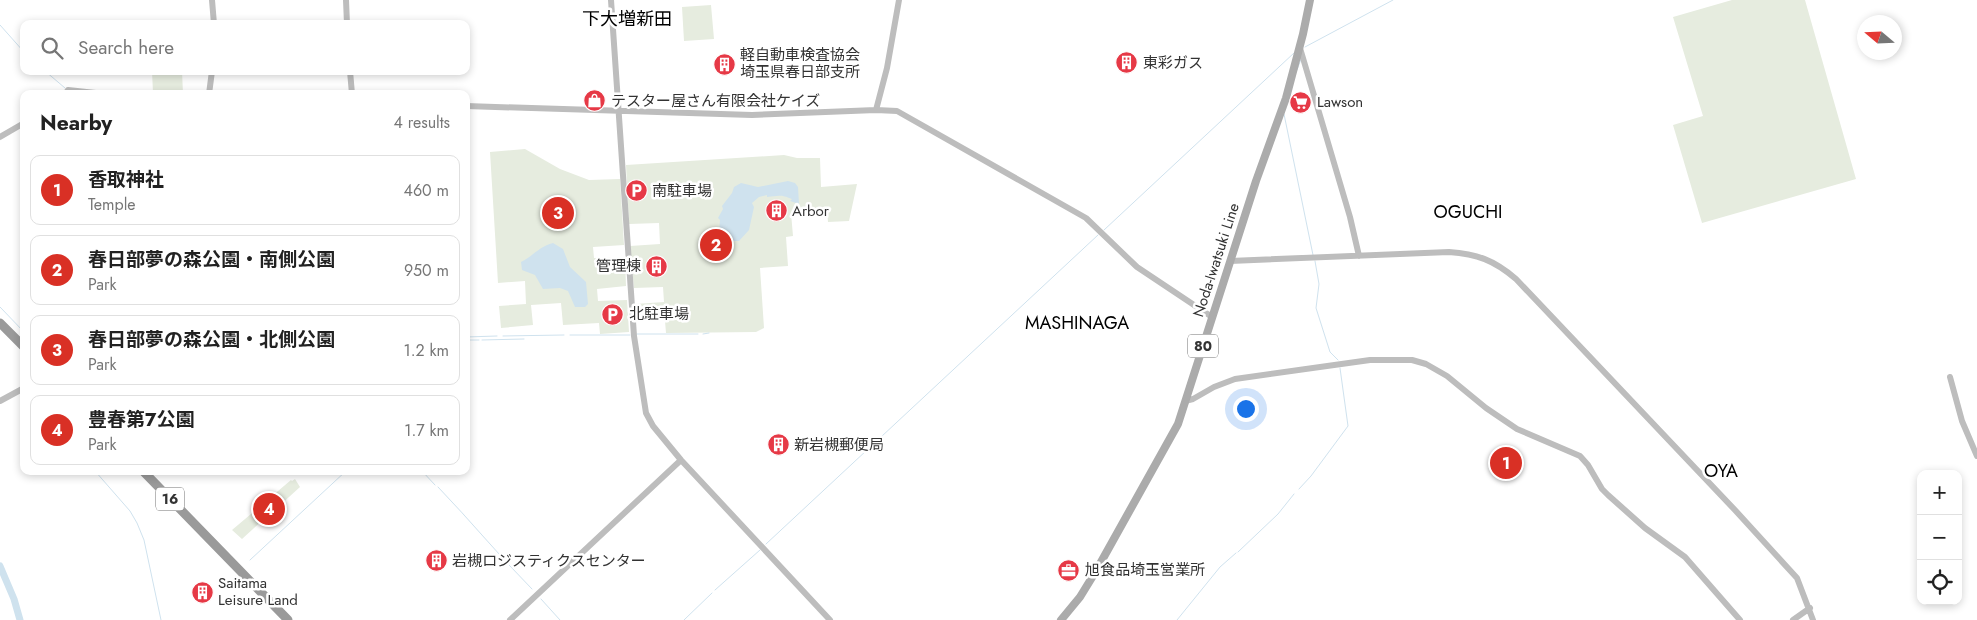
<!DOCTYPE html>
<html lang="en">
<head>
<meta charset="utf-8">
<style>
  :root { --surface:#fff; --page:#f6f6f6; --text:#222; --muted:#767676; --line:#e0e0e0; --accent:#d93025 }
  body { margin:0; font-family:Jost,"Noto Sans JP",sans-serif; background:var(--page); color:var(--text) }
  .controls { position:absolute; right:15px; bottom:15px; display:grid; overflow:hidden; border-radius:10px; box-shadow:0 2px 8px #0003 }
  .controls button { width:45px; height:45px; display:grid; place-items:center; padding:0; border:0; border-bottom:1px solid var(--line); background:var(--surface); color:var(--text); font:25px sans-serif }
  .compass { position:absolute; left:1857px; top:15px; width:45px; height:45px; border-radius:50%; background:var(--surface); box-shadow:0 2px 8px #0003; rotate:289deg }
  .you { position:absolute; left:1245px; top:408px; width:18px; height:18px; margin:-12px; border:4px solid #fff; border-radius:50%; background:#1a73e8; box-shadow:0 0 0 8px #1a73e833 }
  .badge { display:grid; place-items:center; width:32px; height:32px; border-radius:50%; background:var(--accent); color:#fff; font-size:16px; font-weight:700 }
  .pin { position:absolute; translate:-50% -50%; border:2px solid #fff; box-shadow:0 1px 5px #0006 }
  .list { margin:0; padding:0; list-style:none }
  h2 { display:flex; justify-content:space-between; align-items:center; height:65px; margin:0; padding:0 20px; font-size:21px }
  h2 small { font-size:16px; font-weight:400; color:var(--muted) }
  .list li { display:grid; grid-template-columns:32px 1fr auto; gap:15px; align-items:center; box-sizing:border-box; height:70px; margin:0 10px 10px; padding:0 10px; border:1px solid var(--line); border-radius:10px }
  .list b { display:block; font-size:19px; white-space:nowrap }
  .list p { margin:0; font-size:16px; white-space:nowrap; color:var(--muted) }
  .list em { font-size:16px; font-style:normal; color:var(--muted) }
  .icon { flex:none; width:28px; height:28px; fill:none; stroke:currentColor; stroke-width:2; stroke-linecap:round; stroke-linejoin:round }
  .map { position:relative; flex:none; width:1977px; height:620px; overflow:hidden }
  .search { position:absolute; background:var(--surface); box-shadow:0 2px 8px #0003; left:20px; top:20px; width:450px; height:55px; display:flex; align-items:center; gap:12px; box-sizing:border-box; padding:0 18px; border-radius:10px; color:var(--muted); font-size:19px }
  .panel { position:absolute; background:var(--surface); box-shadow:0 2px 8px #0003; left:20px; top:90px; width:450px; height:385px; border-radius:10px }
  .map>svg:first-child { display:block }
</style>
</head>
<body>
<div class="map">
<svg width="1977" height="620" viewBox="0 0 1977 620">
  <rect width="100%" height="100%" fill="#fff"/>
  <path fill="#e6ecdf" d="M1732,0H1805L1856,179L1702,223L1673,125L1703,116L1673,17Z
    M711,5L714,39L684,41L682,7Z
    M152,71H182L183,94L153,93Z
    M525,149L560,169L589,180L620,179L624,245L593,247L594,258L625,257L626,286L597,289L598,301L627,300L629,332L600,334L599,323L563,325L561,303L531,305L533,325L501,328L499,306L526,304L525,281L498,283L490,152Z
    M784,155L797,158H820L821,187L857,184L849,221L828,222L827,211L791,213L793,236L786,237L788,266L760,268L764,328L756,332L666,333L664,309L635,310V304L664,302L663,287L634,288L630,246L660,244L659,223L629,224L626,165Z
    M295,479L300,487L278,507L277,518H265L242,539L232,530L291,480L292,481Z"/>
  <path fill="#cfe2ee" d="M788,181L795,183L798,187L799,204L790,201L792,199C780,194 778,196 767,197V195L759,197L752,203L754,207L749,230L739,241H732L729,238L728,240L727,237L724,238L719,235L720,220L718,218L723,209L722,206L732,193L734,187L741,183L758,187Z
    M553,243L563,249L570,267L586,282L588,304L585,307H575L568,291L560,288L543,289L535,275L522,270L521,262C533,256 540,246 553,243Z"/>
  <g fill="none" stroke-linecap="round" stroke-linejoin="round">
    <path stroke="#cfe2ee" stroke-width="1" d="M0,25L24,52
      M1305,47L1393,0
      M1297,70L1301,59
      M45,71L65,88
      M1284,114L1313,255
      M1104,230L1294,53
      M1315,261L1319,284L1316,308L1330,352L1338,360
      M0,307L24,332
      M637,334H698
      M703,334L709,333
      M570,335H630
      M503,336L564,335
      M466,337L497,336
      M466,340H479
      M482,340L524,339
      M95,471L130,511L137,523L144,540L161,620
      M422,471L435,485
      M438,487C470,520 499,556 532,589
      M1299,489L1311,476L1348,426L1340,368
      M766,544L1098,235
      M1238,552L1278,514L1294,494
      M250,560L346,471
      M715,590L760,550
      M541,599L560,620
      M684,620L712,593
      M1177,620L1220,567L1236,553"/>
    <path stroke="#cfe2ee" stroke-width="7" d="M0,566L14,599L20,620"/>
    <path stroke="#bdbdbd" stroke-width="6" d="M212,0L214,24
      M346,0L347,24
      M611,0L634,336L646,413L653,426L681,460L830,620
      M1300,48L1350,217L1359,256
      M350,71L352,94
      M65,94L68,90L105,94
      M209,94L212,71
      M466,106L752,115L876,110L897,111L1086,218L1137,267L1212,317
      M876,110L887,68L899,0
      M0,137L24,123
      M1230,261L1449,252C1477,254 1494,260 1516,279L1734,509L1797,578L1813,620
      M1950,377L1962,421L1977,456
      M0,401L24,388
      M1185,401L1193,399L1214,387L1235,379L1370,360H1412L1426,364L1447,376L1486,408L1517,429L1580,456L1588,465L1602,489L1608,495L1645,528L1685,557L1740,620
      M510,620L681,460
      M1793,620L1810,608"/>
    <path stroke="#ababab" stroke-width="8" d="M1061,620L1080,597L1096,571L1178,424L1256,181L1286,98L1303,34L1310,0"/>
    <path stroke="#9a9a9a" stroke-width="9" d="M0,323L24,347
      M143,471L288,620"/>
  </g>
  <defs>
    <symbol id="building-disc" viewBox="-11 -11 22 22"><circle r="9.5" fill="#e63946" stroke="#fff"/><path d="M-4-6H4V6H1V3H-1V6H-4ZM-2.5-4.3h1.7v1.8h-1.7ZM.8-4.3h1.7v1.8H.8ZM-2.5-1h1.7V.8h-1.7ZM.8-1h1.7V.8H.8Z" fill="#fff"/></symbol>
    <symbol id="shop-disc" viewBox="-11 -11 22 22"><circle r="9.5" fill="#e63946" stroke="#fff"/><path d="M-5-2.5h2.3a2.7 3.5 0 0 1 5.4 0H5L5.5 6h-11ZM-1.5-2.5h3a1.5 2.3 0 0 0-3 0Z" fill="#fff"/></symbol>
    <symbol id="supermarket-disc" viewBox="-11 -11 22 22"><circle r="9.5" fill="#e63946" stroke="#fff"/><path d="M-6-5.5h2.5l.6 2H6L4.5 2H-2.5L-4.4-4H-6ZM-1.5 3.2a1.3 1.3 0 1 0 .1 0ZM3 3.2a1.3 1.3 0 1 0 .1 0Z" fill="#fff"/></symbol>
    <symbol id="parking-disc" viewBox="-11 -11 22 22"><circle r="9.5" fill="#e63946" stroke="#fff"/><path d="M-3.5-5.5H1a3.5 3.5 0 0 1 0 7H-1V5.5H-3.5ZM-1-3.4V-.6H.8a1.4 1.4 0 0 0 0-2.8Z" fill="#fff"/></symbol>
    <symbol id="office-disc" viewBox="-11 -11 22 22"><circle r="9.5" fill="#e63946" stroke="#fff"/><path d="M-6-3h4V-5.5h4V-3h4V5H-6ZM-1-4.5V-3h2v-1.5ZM-6 0V1H6V0Z" fill="#fff"/></symbol>
  </defs>
  <g fill-rule="evenodd">
    <use href="#building-disc" x="1114" y="50" width="25" height="25"/>
    <use href="#building-disc" x="712" y="52" width="25" height="25"/>
    <use href="#shop-disc" x="582" y="88" width="25" height="25"/>
    <use href="#supermarket-disc" x="1288" y="90" width="25" height="25"/>
    <use href="#parking-disc" x="624" y="178" width="25" height="25"/>
    <use href="#building-disc" x="764" y="198" width="25" height="25"/>
    <use href="#building-disc" x="644" y="254" width="25" height="25"/>
    <use href="#parking-disc" x="600" y="302" width="25" height="25"/>
    <use href="#building-disc" x="766" y="432" width="25" height="25"/>
    <use href="#building-disc" x="424" y="548" width="25" height="25"/>
    <use href="#office-disc" x="1056" y="558" width="25" height="25"/>
    <use href="#building-disc" x="190" y="580" width="25" height="25"/>
  </g>
  <g text-anchor="middle" dominant-baseline="central" stroke-width="5" stroke-linejoin="round" paint-order="stroke">
    <g fill="#fff" stroke="#707070" stroke-width="1">
      <rect x="1188" y="334.5" width="30" height="23" rx="4"/>
      <rect x="156" y="487.5" width="28" height="23" rx="4"/>
    </g>
    <g font-size="14" font-weight="bold" fill="#333">
      <text x="1203" y="346">80</text>
      <text x="170" y="499">16</text>
    </g>
    <g font-size="15" fill="#333" stroke="#fff" text-anchor="start">
      <text x="740" y="55">軽自動車検査協会<tspan x="740" dy="17">埼玉県春日部支所</tspan></text>
      <text x="1143" y="63">東彩ガス</text>
      <text x="611" y="101">テスター屋さん有限会社ケイズ</text>
      <text x="1317" y="102">Lawson</text>
      <text x="652" y="191">南駐車場</text>
      <text x="792" y="211">Arbor</text>
      <text x="641" y="266" text-anchor="end">管理棟</text>
      <text x="629" y="314">北駐車場</text>
      <text x="794" y="445">新岩槻郵便局</text>
      <text x="452" y="561">岩槻ロジスティクスセンター</text>
      <text x="1085" y="570">旭食品埼玉営業所</text>
      <text x="218" y="583">Saitama<tspan x="218" dy="17">Leisure Land</tspan></text>
    </g>
    <g font-size="15" fill="#333" stroke="#fff">
      <text transform="translate(1216 260) rotate(-72)">Noda-Iwatsuki Line</text>
    </g>
    <g font-size="18" fill="#000" stroke="#fff">
      <text x="627" y="19">下大増新田</text>
      <text x="1468" y="212">OGUCHI</text>
      <text x="1077" y="323">MASHINAGA</text>
      <text x="1721" y="471">OYA</text>
    </g>
  </g>
</svg>
<div class="controls">
<button>+</button>
<button>−</button>
<button><svg class="icon" aria-label="locate" viewBox="0 0 24 24"><circle cx="12" cy="12" r="6"/><path d="M12 2v4M12 18v4M2 12h4M18 12h4"/></svg></button>
</div>
<svg class="compass" viewBox="-18 -18 36 36"><path d="M0-13l5 13h-10z" fill="#e53935"/><path d="M0 13l5-13h-10z" fill="#767676"/></svg>
<div class="you"></div>
<div class="pin badge" style="left:1506px;top:463px">1</div>
<div class="pin badge" style="left:716px;top:245px">2</div>
<div class="pin badge" style="left:558px;top:213px">3</div>
<div class="pin badge" style="left:269px;top:509px">4</div>
<div class="search"><svg class="icon" aria-label="search" viewBox="0 0 24 24"><circle cx="10" cy="10" r="6"/><path d="M15 15l6 6"/></svg>Search here</div>
<section class="panel">
<h2>Nearby<small>4 results</small></h2>
<ul class="list">
<li><span class="badge">1</span><div><b>香取神社</b><p>Temple</p></div><em>460 m</em></li>
<li><span class="badge">2</span><div><b>春日部夢の森公園・南側公園</b><p>Park</p></div><em>950 m</em></li>
<li><span class="badge">3</span><div><b>春日部夢の森公園・北側公園</b><p>Park</p></div><em>1.2 km</em></li>
<li><span class="badge">4</span><div><b>豊春第7公園</b><p>Park</p></div><em>1.7 km</em></li>
</ul>
</section>
</div>
</body>
</html>
